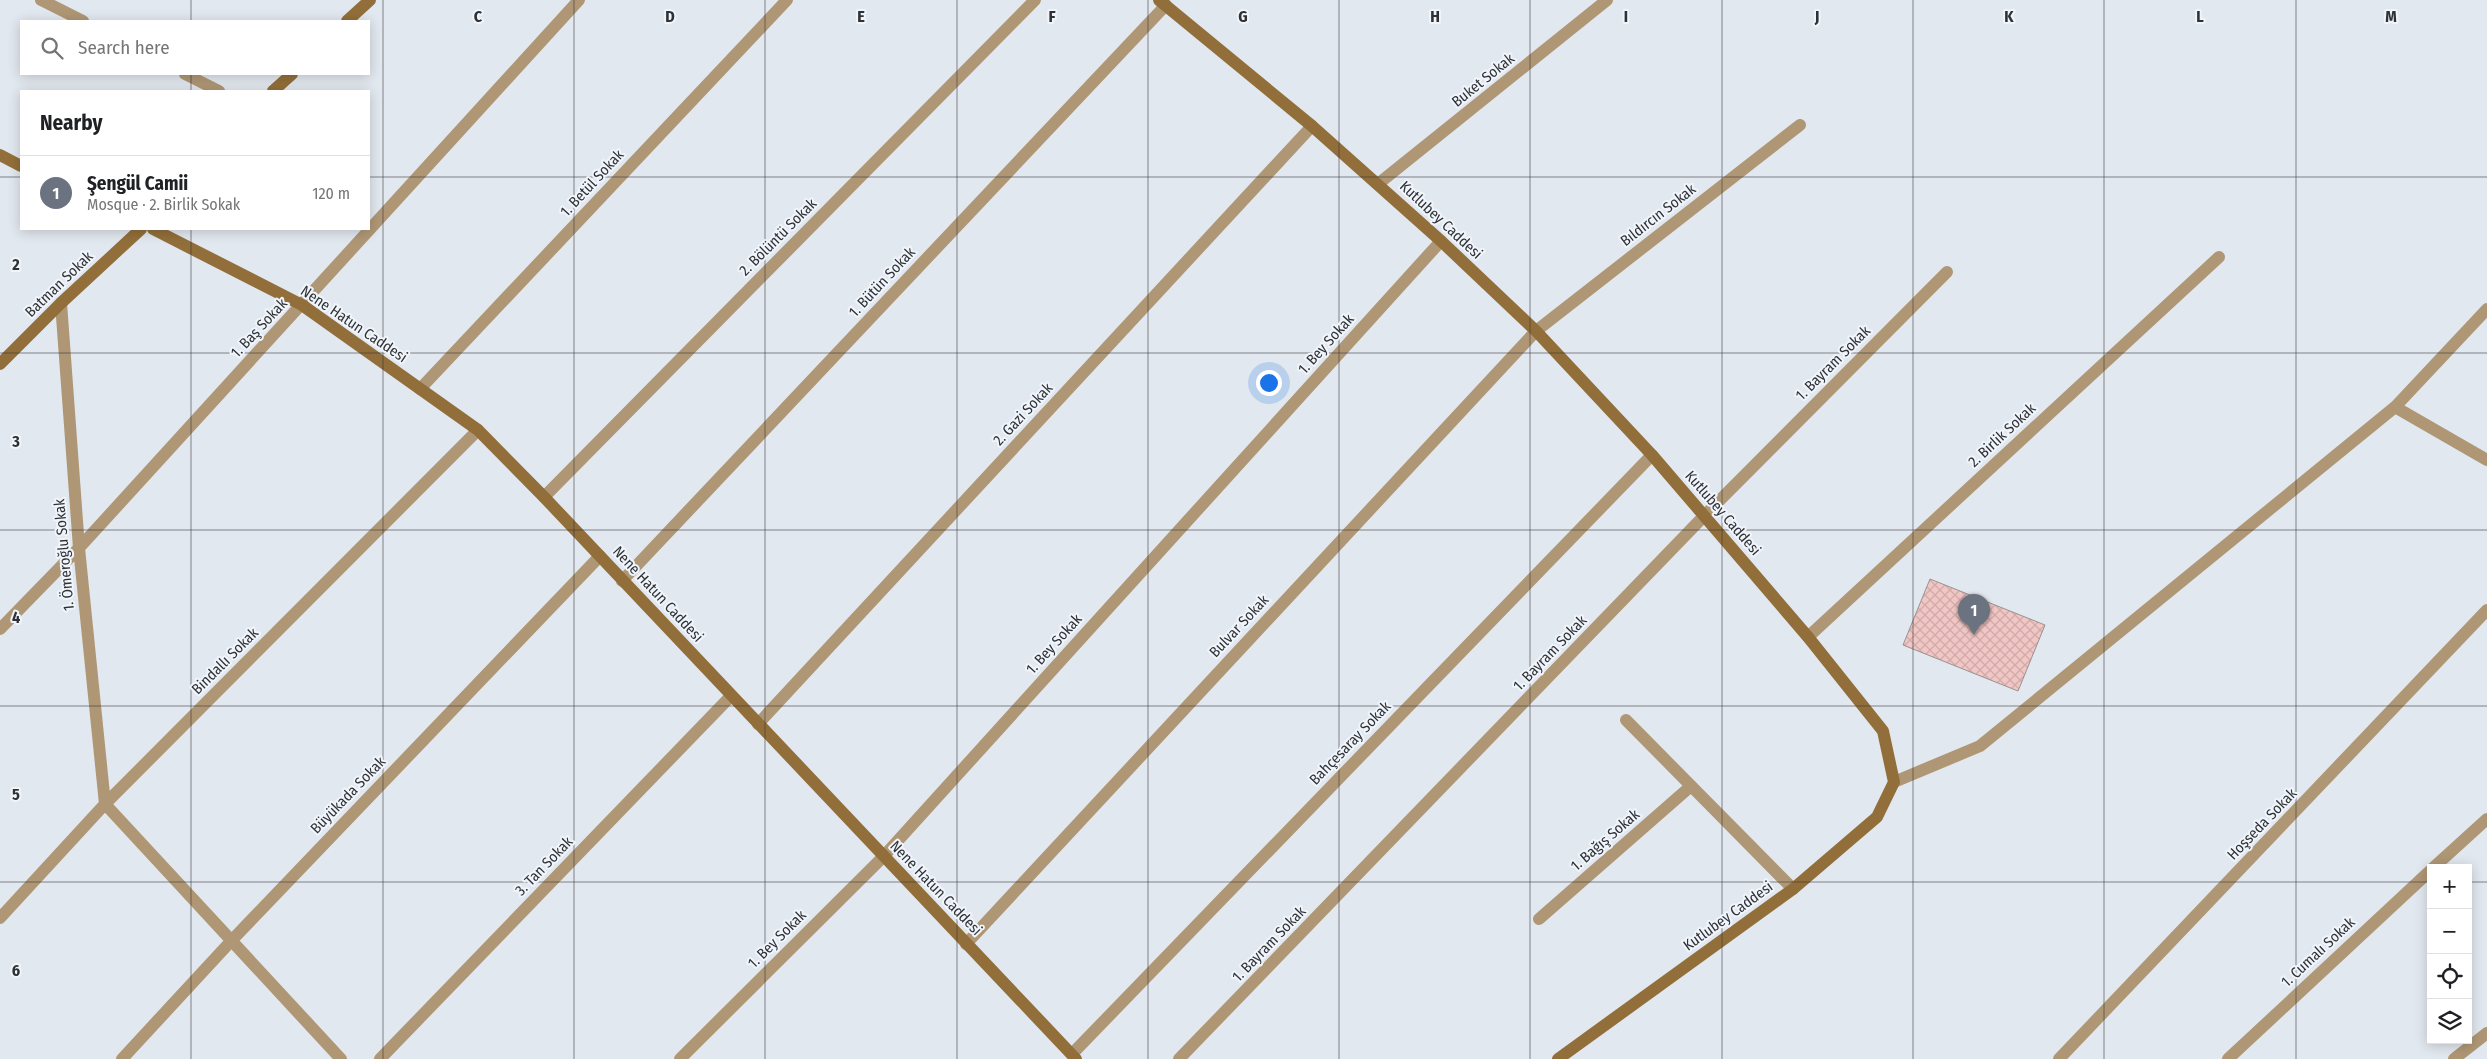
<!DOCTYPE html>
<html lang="en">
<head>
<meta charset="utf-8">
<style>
  :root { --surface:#fff; --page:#f2f2f2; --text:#202124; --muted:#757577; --line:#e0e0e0; --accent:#0f766e }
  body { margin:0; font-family:"Fira Sans Condensed",sans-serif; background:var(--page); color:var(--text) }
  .controls { position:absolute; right:15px; bottom:15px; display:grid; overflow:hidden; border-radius:0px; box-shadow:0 2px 12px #0003 }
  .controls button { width:45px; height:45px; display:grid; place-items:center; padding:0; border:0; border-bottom:1px solid var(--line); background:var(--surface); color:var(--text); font:25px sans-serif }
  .you { position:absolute; left:1268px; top:382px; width:18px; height:18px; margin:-12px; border:4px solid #fff; border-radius:50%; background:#1a73e8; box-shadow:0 0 0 8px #1a73e833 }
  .badge { display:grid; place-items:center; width:32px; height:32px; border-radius:50%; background:var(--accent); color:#fff; font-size:16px; font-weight:700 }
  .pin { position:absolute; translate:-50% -41px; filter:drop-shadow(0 1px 2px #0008) }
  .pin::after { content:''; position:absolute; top:26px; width:18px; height:15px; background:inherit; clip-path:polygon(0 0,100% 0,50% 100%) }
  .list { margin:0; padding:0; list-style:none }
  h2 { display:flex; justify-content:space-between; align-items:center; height:65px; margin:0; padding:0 20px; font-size:21px }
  h2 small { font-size:16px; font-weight:400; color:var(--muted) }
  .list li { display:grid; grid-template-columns:32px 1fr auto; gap:15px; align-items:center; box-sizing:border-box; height:75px; padding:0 20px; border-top:1px solid var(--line) }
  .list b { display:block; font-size:19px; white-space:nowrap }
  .list p { margin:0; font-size:16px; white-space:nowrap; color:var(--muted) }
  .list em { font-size:16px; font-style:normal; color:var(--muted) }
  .icon { flex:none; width:28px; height:28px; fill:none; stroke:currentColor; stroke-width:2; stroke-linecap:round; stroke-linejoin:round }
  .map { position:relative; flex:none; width:2487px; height:1059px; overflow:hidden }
  .search { position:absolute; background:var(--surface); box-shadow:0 2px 12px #0003; left:20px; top:20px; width:350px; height:55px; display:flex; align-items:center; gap:12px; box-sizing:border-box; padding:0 18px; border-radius:0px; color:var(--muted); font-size:19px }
  .panel { position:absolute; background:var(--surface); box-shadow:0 2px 12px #0003; left:20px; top:90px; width:350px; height:140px; border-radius:0px }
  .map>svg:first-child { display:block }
</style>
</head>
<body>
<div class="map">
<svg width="2487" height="1059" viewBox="0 0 2487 1059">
  <defs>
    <pattern id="building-cross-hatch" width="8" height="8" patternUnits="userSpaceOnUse" patternTransform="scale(1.25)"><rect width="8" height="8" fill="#f1c6c4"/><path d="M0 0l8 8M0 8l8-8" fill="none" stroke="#cfaba9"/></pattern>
  </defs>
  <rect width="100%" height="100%" fill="#e2e8ef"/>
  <path fill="url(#building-cross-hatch)" stroke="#9b9191" d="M1930,579L2045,625L2018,691L1903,645Z"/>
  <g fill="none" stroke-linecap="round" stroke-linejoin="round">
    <path stroke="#af9775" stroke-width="12" d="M41,0L83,21
      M185,74L219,91
      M1378,184L1607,0
      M61,303L79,548L105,804L341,1059
      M420,389L787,0
      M2395,407L2487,460
      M544,497L1035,0
      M622,581L1166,5
      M0,629L79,548L579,0
      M1808,637L2219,257
      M1626,720L1793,889
      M758,724L1312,126
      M1894,782L1980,746L2395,407L2487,309
      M2433,868L2487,819
      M0,918L105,804L478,430
      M1539,919L1691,786
      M966,944L1536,331L1800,125
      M1072,1054L1652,455
      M122,1059L233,939L600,556
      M380,1059L731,696
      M680,1059L883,857L1441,241
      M1179,1059L1705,515L1947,272
      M2059,1059L2487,610
      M2228,1059L2431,870
      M2454,1059L2487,1033"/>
    <path stroke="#926f3a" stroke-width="12" d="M1159,0L1312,126L1441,241L1536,331L1652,455L1808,637L1883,731L1894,782L1877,817L1793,889L1558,1059
      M347,21L370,0
      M273,91L292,74
      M0,155L21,166
      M153,229L302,305L478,430L544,497L1076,1059
      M0,364L61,303L141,229"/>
  </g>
  <path fill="none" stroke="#2f3134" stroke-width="1" stroke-opacity="0.55" d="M191,0V21M383,0V1059M574,0V1059M765,0V1059M957,0V1059M1148,0V1059M1339,0V1059M1530,0V1059M1722,0V1059M1913,0V1059M2104,0V1059M2296,0V1059M191,74V91M0,177H21M369,177H2487M191,229V1059M0,353H2487M0,530H2487M0,706H2487M0,882H2431M2468,882H2487"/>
  <g text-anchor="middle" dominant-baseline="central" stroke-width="4" stroke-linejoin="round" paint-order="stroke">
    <g font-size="15" fill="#2f3134" stroke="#f0f5fc">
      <text transform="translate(1483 80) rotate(-39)">Buket Sokak</text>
      <text transform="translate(592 183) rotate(-47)">1. Betül Sokak</text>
      <text transform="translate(1658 215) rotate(-38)">Bıldırcın Sokak</text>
      <text transform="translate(1441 220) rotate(43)">Kutlubey Caddesi</text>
      <text transform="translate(778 237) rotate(-45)">2. Bölüntü Sokak</text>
      <text transform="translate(882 282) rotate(-47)">1. Bütün Sokak</text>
      <text transform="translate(59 284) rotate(-44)">Batman Sokak</text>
      <text transform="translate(354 324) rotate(34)">Nene Hatun Caddesi</text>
      <text transform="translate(259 328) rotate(-47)">1. Baş Sokak</text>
      <text transform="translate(1326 344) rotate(-48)">1. Bey Sokak</text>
      <text transform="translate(1833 363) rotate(-45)">1. Bayram Sokak</text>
      <text transform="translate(1023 414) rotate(-47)">2. Gazi Sokak</text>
      <text transform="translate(2002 435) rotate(-43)">2. Birlik Sokak</text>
      <text transform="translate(1723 513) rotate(49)">Kutlubey Caddesi</text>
      <text transform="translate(64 555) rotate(-95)">1. Ömeroğlu Sokak</text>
      <text transform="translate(658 594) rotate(47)">Nene Hatun Caddesi</text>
      <text transform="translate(1239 626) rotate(-47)">Bulvar Sokak</text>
      <text transform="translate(1054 644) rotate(-48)">1. Bey Sokak</text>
      <text transform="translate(1550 653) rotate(-46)">1. Bayram Sokak</text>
      <text transform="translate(225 661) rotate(-45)">Bindallı Sokak</text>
      <text transform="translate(1350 743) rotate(-46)">Bahçesaray Sokak</text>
      <text transform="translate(348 795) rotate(-46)">Büyükada Sokak</text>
      <text transform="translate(2262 824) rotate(-46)">Hoşseda Sokak</text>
      <text transform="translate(1605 840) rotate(-41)">1. Bağış Sokak</text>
      <text transform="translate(544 866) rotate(-46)">3. Tan Sokak</text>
      <text transform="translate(936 888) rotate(46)">Nene Hatun Caddesi</text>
      <text transform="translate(1728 916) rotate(-36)">Kutlubey Caddesi</text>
      <text transform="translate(777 939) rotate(-45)">1. Bey Sokak</text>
      <text transform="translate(1269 944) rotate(-46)">1. Bayram Sokak</text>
      <text transform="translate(2318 952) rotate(-43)">1. Cumalı Sokak</text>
    </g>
  </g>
  <g font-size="16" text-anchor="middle" font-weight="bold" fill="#2f3134" stroke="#f0f5fc" stroke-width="4" stroke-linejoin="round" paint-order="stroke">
    <text x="478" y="22">C</text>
    <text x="670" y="22">D</text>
    <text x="861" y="22">E</text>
    <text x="1052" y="22">F</text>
    <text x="1243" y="22">G</text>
    <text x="1435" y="22">H</text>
    <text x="1626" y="22">I</text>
    <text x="1817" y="22">J</text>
    <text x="2009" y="22">K</text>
    <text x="2200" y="22">L</text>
    <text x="2391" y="22">M</text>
    <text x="16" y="270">2</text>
    <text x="16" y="447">3</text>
    <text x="16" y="623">4</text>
    <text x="16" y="800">5</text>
    <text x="16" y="976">6</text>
  </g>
</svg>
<div class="controls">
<button>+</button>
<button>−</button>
<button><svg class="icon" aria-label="locate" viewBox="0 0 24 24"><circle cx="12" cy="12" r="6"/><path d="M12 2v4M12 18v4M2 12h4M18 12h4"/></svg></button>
<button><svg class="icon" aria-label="layers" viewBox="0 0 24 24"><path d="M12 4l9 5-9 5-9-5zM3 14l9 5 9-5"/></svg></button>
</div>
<div class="you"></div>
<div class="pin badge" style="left:1974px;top:635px;background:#6b7280">1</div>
<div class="search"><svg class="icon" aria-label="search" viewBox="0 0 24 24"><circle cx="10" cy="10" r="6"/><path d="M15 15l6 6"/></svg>Search here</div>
<section class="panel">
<h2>Nearby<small></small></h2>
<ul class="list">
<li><span class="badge" style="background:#6b7280">1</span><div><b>Şengül Camii</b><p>Mosque · 2. Birlik Sokak</p></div><em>120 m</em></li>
</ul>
</section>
</div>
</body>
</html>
